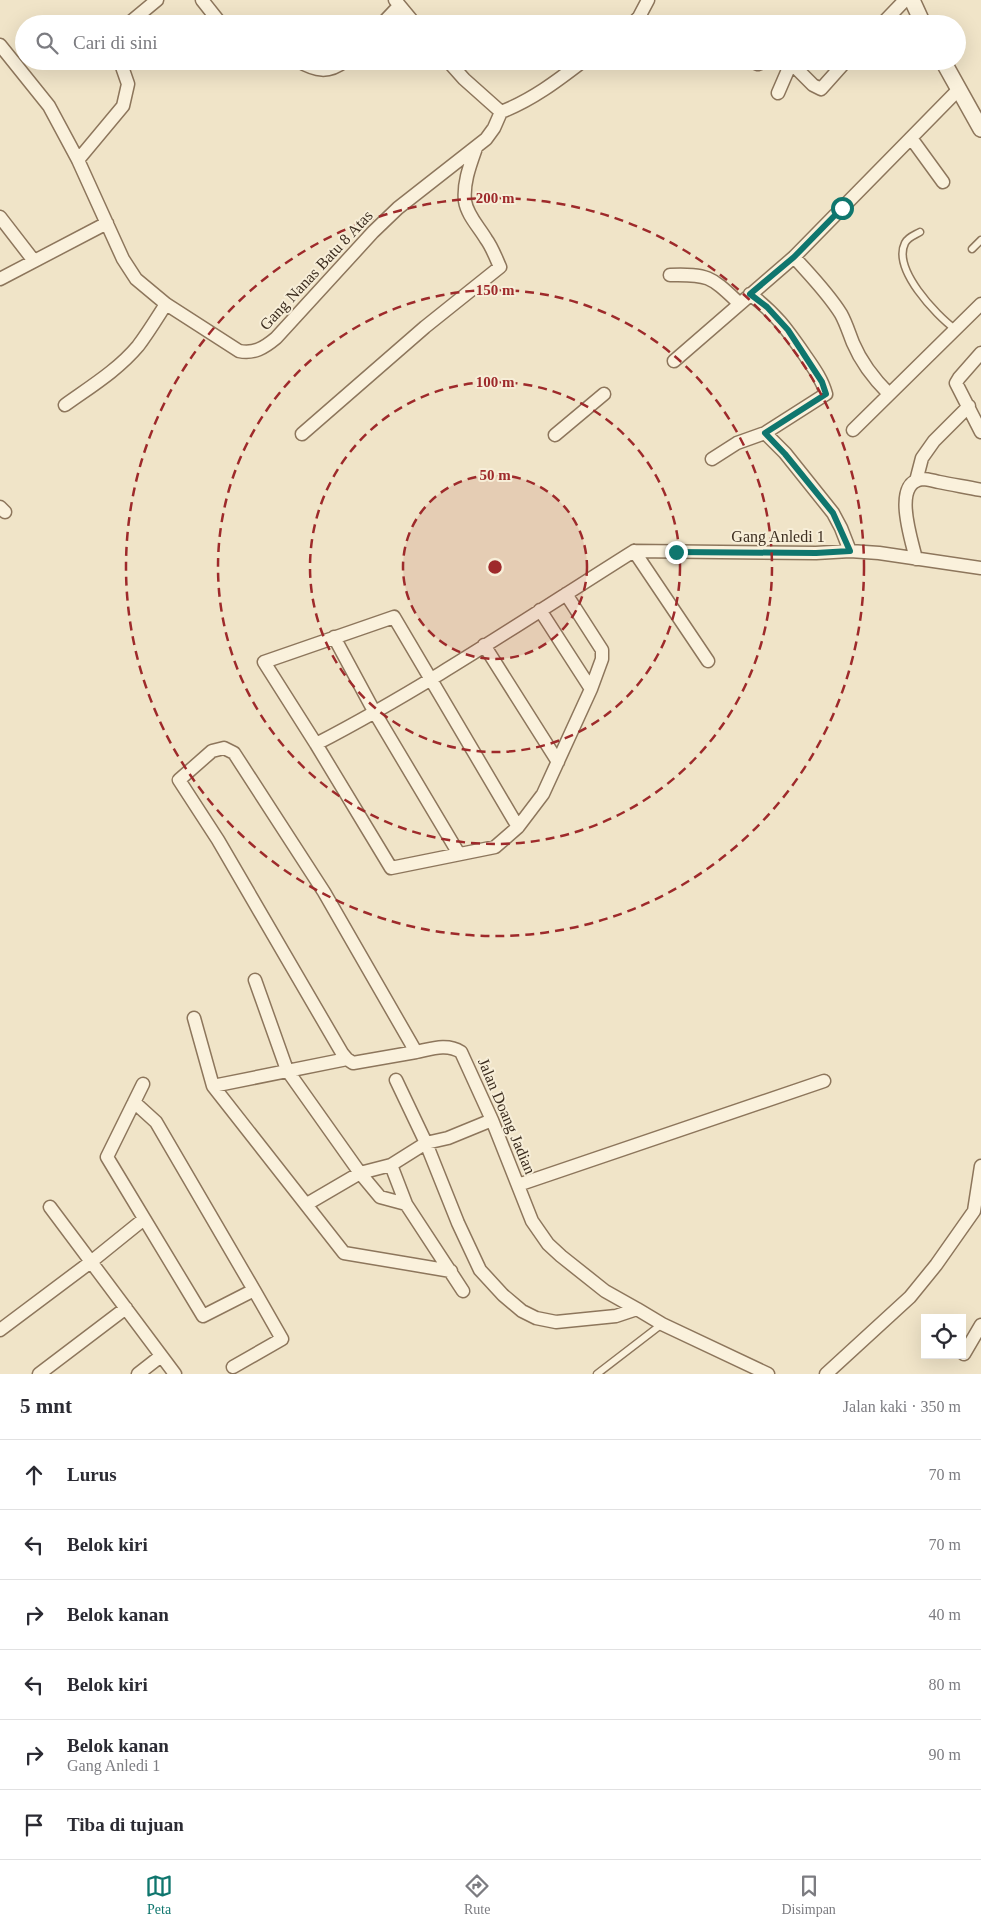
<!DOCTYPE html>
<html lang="id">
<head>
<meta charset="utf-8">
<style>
  :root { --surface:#fff; --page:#f2f2f3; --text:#2b2b33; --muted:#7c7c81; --line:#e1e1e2; --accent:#0f766e }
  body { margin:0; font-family:Georgia,serif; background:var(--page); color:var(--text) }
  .controls { position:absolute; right:15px; bottom:15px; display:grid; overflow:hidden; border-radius:0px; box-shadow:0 5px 20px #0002 }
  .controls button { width:45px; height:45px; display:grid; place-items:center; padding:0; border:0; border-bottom:1px solid var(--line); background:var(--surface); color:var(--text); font:25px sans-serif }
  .stop { position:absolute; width:15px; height:15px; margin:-11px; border:4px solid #0f766e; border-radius:50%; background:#fff }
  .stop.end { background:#0f766e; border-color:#fff; box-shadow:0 1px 5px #0008 }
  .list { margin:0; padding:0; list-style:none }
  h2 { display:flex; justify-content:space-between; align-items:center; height:65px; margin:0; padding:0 20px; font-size:21px }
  h2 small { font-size:16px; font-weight:400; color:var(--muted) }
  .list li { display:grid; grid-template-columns:32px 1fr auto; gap:15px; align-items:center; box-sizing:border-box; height:70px; padding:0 20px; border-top:1px solid var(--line) }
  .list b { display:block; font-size:19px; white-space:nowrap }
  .list p { margin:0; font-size:16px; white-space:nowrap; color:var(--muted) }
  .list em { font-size:16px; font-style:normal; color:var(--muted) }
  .icon { flex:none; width:28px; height:28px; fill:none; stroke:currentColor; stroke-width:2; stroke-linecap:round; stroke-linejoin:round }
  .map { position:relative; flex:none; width:981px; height:1374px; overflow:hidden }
  .search { position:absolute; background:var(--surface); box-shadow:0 5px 20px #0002; left:15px; right:15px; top:15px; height:55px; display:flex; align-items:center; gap:12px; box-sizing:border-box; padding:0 18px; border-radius:28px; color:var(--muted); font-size:19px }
  .sheet { height:485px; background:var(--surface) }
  nav { display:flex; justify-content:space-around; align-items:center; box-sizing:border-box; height:70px; border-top:1px solid var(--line); background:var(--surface); font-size:14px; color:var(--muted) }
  nav a { display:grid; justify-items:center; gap:2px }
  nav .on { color:var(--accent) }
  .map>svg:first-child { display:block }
</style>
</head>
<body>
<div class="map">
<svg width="981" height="1374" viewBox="0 0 981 1374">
  <rect width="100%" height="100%" fill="#f0e4c8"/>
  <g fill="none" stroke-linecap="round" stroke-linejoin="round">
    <defs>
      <path id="service" d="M920,232C915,235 908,237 905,243C892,269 936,315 955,329
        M972,249L981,240
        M597,1374L662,1324"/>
      <path id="minor" d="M202,0L221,24
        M395,0L415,24
        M128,24L157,0
        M382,24L399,6
        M632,24L639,17L648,0
        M882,24L905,0
        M0,45L49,106L78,160L123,259L136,279L166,304L239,351C254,354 264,348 276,338L373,232L398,208L486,139L494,128L501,112
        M298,61C316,71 328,74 345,61
        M448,61L464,79L501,112C532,100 557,81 583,61
        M751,61L758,64L766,61
        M789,61L813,85L821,89L846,61
        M778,93L791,63
        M911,138L943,182
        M78,160L123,106L128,84L120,61
        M0,217L34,261
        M794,257C810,275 828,293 841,314C846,323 849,333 853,343C861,362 875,380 889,394
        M670,275C710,274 711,277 740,304
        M0,279L107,223
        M981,353L959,378L956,383L981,432
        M674,361L794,257L959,89
        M65,405C90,387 118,370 138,346C148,333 157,318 166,304
        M853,430L981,304
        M765,433L785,453L833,513L841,528L850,551
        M302,434L425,327L500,267C496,258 492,247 486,239C479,227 467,215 465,201C463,183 470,165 476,148
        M555,435L604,394
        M712,459L737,443L765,433L826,394C822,379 813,367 804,354C786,328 776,314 750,294
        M916,481L922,458L934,441L969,406
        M0,507L5,512
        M634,551L816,553L850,551L879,553L981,568
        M634,551L708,661
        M916,559C912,541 891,481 923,479C928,479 934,481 939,482C953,485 967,487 981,490
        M566,594L602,650V659L591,689L543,794L518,827L495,847L391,868L316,744C426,687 529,617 634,551
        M540,610L591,689
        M334,637L375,713L459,854
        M484,645L558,762
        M316,744L264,662L394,617L518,827
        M255,980L287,1070L360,1173L380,1197L406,1204
        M194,1018L213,1086L344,1253L451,1271
        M416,1052L353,1063L347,1059L342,1053L218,840L179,780L212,751L224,748L234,753L324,892L416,1052C431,1049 447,1043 461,1052L492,1120L532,1221L548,1244L561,1256L605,1291L637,1309L662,1324L768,1374
        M396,1080L426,1143L458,1223L480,1270L503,1295L522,1311L536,1318L556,1322L616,1316L637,1309
        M213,1086L347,1059
        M134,1102L156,1122L254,1290L203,1316L107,1157L143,1084
        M391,1165L406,1204L463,1291
        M518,1185L824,1081
        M307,1204L360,1173L391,1165L426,1143L448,1138L492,1120
        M50,1207L175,1374
        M0,1330L92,1261L144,1219
        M964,1354L981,1325
        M233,1367L282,1339L254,1290
        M39,1374L126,1308
        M138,1374L161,1356
        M826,1374L910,1297L936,1265L974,1211L981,1166"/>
      <path id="tertiary" d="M912,0L923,24
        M943,61L981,129"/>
    </defs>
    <use href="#service" stroke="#8d765c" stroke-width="9"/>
    <use href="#minor" stroke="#8d765c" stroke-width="15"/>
    <use href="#tertiary" stroke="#8d765c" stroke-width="18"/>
    <use href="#service" stroke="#faf1dc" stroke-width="6"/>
    <use href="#minor" stroke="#faf1dc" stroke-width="12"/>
    <use href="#tertiary" stroke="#faf1dc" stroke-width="15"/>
  </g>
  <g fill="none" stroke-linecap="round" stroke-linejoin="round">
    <path stroke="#0f766e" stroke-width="6" d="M676,552L816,553L850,551L833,513L785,454L765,433L826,394L822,382L788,330L767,307L750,294L794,257L842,208"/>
  </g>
  <circle cx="495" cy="567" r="92" fill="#9e2a2b" fill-opacity=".12"/>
  <g fill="none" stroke="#9e2a2b" stroke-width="2.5" stroke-dasharray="9 6">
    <circle cx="495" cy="567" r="92"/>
    <circle cx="495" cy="567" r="185"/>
    <circle cx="495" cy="567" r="277"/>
    <circle cx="495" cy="567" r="369"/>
  </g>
  <g text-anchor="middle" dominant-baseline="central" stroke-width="4" stroke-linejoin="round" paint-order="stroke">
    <g font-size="16" fill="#3d2e20" stroke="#f7eed8">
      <text transform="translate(316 270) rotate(-47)">Gang Nanas Batu 8 Atas</text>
      <text x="778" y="536">Gang Anledi 1</text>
      <text transform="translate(507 1116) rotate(67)">Jalan Doang Jadian</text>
    </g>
  </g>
  <circle cx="495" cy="567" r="8" fill="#9e2a2b" stroke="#f7eed8" stroke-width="2.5"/>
  <g font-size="15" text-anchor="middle" font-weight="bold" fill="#9e2a2b" stroke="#f7eed8" stroke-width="4" stroke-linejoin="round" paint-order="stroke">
    <text x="495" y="203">200 m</text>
    <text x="495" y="295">150 m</text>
    <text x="495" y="387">100 m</text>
    <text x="495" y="480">50 m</text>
  </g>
</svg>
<div class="controls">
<button><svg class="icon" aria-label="locate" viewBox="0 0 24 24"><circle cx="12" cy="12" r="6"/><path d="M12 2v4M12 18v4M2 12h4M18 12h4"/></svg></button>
</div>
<div class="stop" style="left:842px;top:208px"></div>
<div class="stop end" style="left:676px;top:552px"></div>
<div class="search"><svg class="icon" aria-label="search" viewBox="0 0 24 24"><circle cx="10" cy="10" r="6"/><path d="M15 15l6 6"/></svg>Cari di sini</div>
</div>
<section class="sheet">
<h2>5 mnt<small>Jalan kaki · 350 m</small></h2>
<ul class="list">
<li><svg class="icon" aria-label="ahead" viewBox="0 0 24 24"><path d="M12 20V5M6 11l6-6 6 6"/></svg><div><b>Lurus</b></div><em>70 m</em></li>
<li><svg class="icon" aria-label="left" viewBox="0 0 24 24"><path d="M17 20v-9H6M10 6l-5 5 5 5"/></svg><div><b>Belok kiri</b></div><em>70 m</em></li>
<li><svg class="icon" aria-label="right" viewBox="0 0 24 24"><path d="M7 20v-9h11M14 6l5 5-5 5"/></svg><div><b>Belok kanan</b></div><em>40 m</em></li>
<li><svg class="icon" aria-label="left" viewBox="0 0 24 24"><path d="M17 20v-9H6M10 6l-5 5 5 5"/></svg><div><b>Belok kiri</b></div><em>80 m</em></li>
<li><svg class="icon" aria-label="right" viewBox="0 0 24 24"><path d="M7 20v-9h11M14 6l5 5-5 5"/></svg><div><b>Belok kanan</b><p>Gang Anledi 1</p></div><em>90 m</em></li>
<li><svg class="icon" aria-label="arrive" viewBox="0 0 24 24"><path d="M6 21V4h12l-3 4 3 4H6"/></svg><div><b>Tiba di tujuan</b></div></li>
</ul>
</section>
<nav>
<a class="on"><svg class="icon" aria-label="map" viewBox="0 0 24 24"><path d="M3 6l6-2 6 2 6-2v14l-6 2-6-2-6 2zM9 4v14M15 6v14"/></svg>Peta</a>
<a><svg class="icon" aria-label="directions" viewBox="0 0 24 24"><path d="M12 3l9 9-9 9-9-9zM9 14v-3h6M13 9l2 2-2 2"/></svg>Rute</a>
<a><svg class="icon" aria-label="saved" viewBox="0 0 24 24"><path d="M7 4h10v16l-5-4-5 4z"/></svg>Disimpan</a>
</nav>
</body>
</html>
